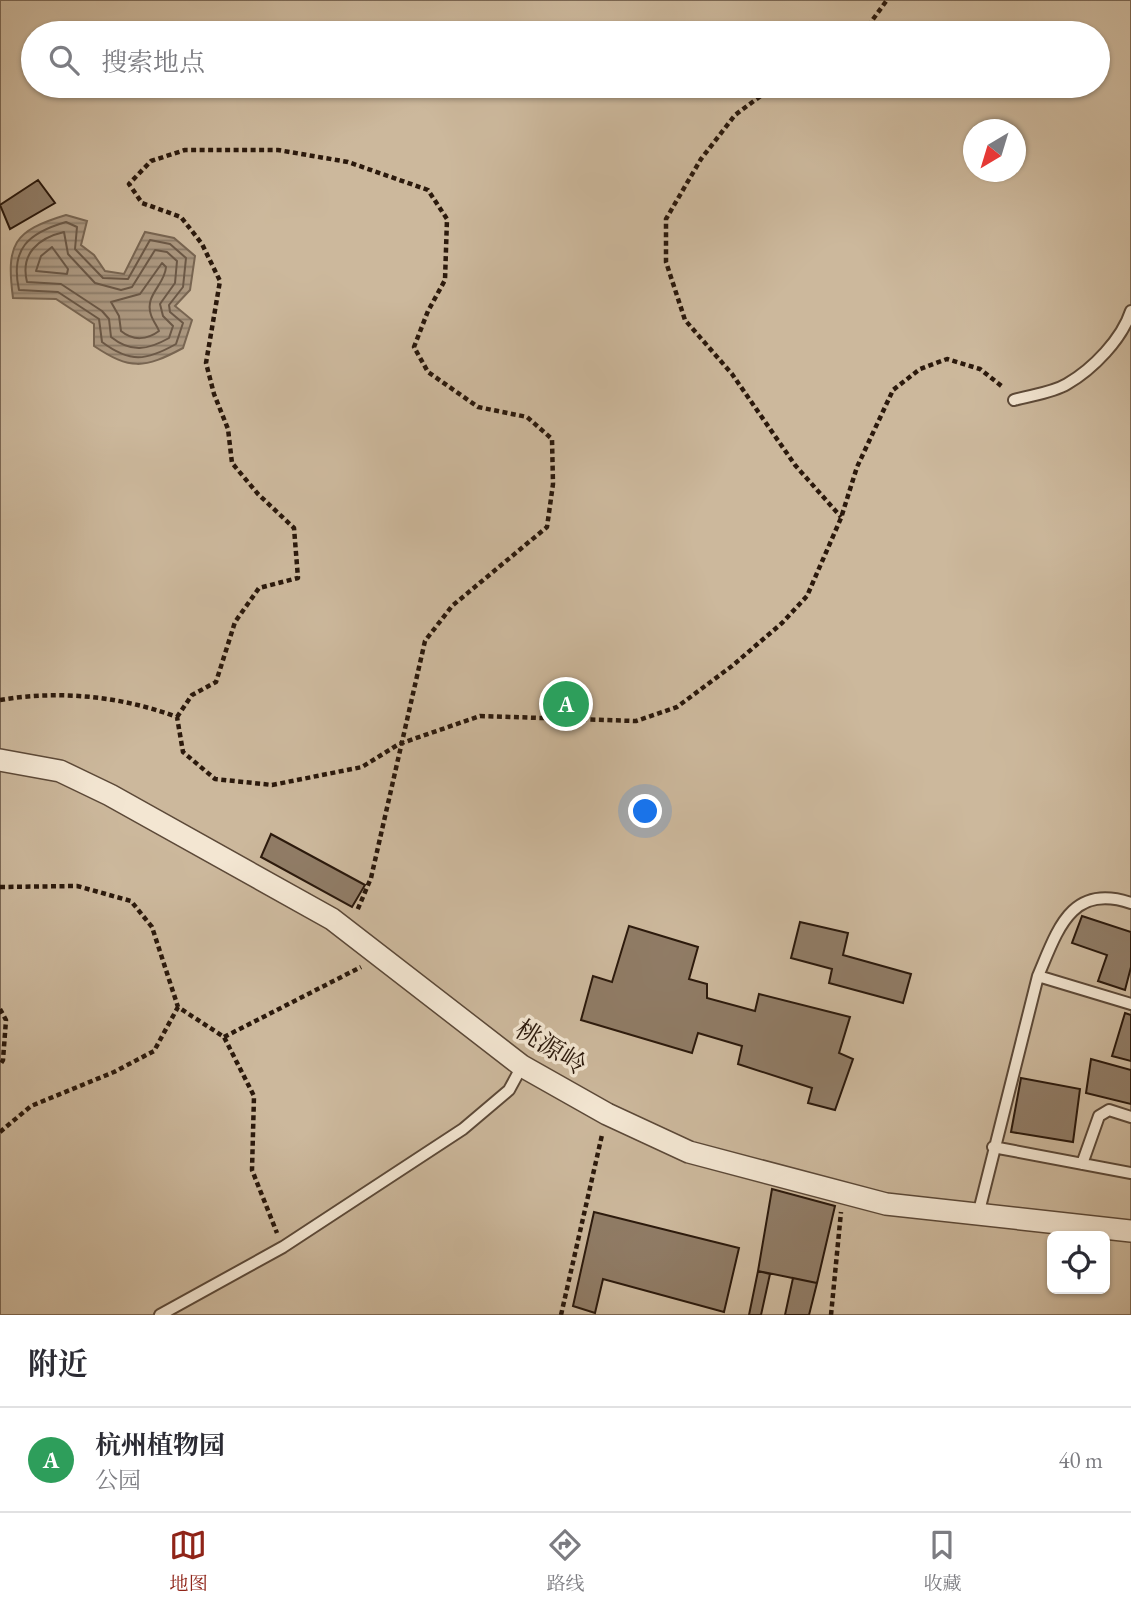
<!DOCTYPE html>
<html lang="zh">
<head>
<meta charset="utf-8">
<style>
  :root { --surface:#fff; --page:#f7f7f7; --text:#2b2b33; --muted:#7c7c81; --line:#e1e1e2; --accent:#8f2418 }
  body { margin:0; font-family:"EB Garamond","Noto Serif SC",serif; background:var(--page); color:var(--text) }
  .controls { position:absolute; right:21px; bottom:21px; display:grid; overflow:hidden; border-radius:10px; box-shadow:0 2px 5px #0004 }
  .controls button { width:63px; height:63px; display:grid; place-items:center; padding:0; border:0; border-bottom:2px solid var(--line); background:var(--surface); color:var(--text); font:35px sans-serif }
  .compass { position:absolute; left:963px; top:119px; width:63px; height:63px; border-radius:50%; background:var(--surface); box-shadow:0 2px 5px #0004; rotate:218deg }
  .you { position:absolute; left:646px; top:812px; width:24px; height:24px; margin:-18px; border:5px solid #fff; border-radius:50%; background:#1a73e8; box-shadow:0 0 0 10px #1a73e833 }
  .badge { display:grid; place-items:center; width:46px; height:46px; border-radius:50%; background:var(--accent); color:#fff; font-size:23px; font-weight:700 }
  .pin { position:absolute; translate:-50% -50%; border:4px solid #fff; box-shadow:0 2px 7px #0006 }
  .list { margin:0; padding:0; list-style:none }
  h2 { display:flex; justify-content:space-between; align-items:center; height:91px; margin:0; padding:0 28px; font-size:30px }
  h2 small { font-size:23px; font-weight:400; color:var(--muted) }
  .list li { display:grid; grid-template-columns:46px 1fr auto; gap:21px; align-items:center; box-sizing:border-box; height:105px; padding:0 28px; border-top:2px solid var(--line) }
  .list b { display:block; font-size:26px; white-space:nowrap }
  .list p { margin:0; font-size:23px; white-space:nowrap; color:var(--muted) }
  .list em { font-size:23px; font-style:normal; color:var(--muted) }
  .icon { flex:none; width:38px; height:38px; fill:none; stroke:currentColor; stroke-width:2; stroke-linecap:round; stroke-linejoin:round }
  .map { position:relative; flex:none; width:1131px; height:1315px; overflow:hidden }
  .search { position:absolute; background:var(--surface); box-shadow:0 2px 5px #0004; left:21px; right:21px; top:21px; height:77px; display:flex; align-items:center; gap:18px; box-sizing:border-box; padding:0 24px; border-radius:38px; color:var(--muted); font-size:26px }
  .sheet { height:196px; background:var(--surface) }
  nav { display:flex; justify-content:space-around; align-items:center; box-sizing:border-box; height:98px; border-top:2px solid var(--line); background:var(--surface); font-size:19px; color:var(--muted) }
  nav a { display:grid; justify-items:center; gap:4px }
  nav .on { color:var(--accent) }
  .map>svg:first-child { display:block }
</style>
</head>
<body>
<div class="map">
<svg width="1131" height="1315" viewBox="0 0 1131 1315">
  <defs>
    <pattern id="water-rules" width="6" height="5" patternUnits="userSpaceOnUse" patternTransform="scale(1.75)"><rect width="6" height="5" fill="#ab977f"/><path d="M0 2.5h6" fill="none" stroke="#8b7a66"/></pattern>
  </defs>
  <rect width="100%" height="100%" fill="#edd8ba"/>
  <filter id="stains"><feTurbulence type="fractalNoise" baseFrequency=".00286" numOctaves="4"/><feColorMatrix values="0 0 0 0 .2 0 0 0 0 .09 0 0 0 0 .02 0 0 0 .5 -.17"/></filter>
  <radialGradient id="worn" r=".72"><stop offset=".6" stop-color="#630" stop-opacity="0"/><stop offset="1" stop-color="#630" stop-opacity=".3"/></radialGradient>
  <path fill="#ccb89c" stroke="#7c6854" stroke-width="2" fill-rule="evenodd" d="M0,0H1131V1315H0ZM33,33H1098V86H33ZM974,130H1016V172H974ZM1052,1236H1105V1289H1052Z"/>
  <path fill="url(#water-rules)" stroke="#786551" stroke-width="2" d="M66,215L87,221L81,245L94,255L105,271L124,274L145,232L174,238L195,256L190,290L175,306L192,320L183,348C144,369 130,370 94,346V324L56,299L13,298C6,244 13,231 66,215Z"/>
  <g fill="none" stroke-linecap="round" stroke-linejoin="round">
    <path stroke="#6b5846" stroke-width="2" d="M66,222L77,227L75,249L103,278L128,279L150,240L170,244L186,258L183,287L169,305L170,312L183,323L176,344C146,361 130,363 102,342L99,319L58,292L19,290C10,249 28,233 66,222Z
      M64,232L68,254L95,283L121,290L132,287L155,250L167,252L177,261L175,283L160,304L163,316L173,326L169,338C148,350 131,353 111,337L109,319L102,311L61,284L27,282C20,254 38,238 64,232Z
      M52,247L68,269L67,274L36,271L41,256Z
      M162,263L166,267C165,285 144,295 151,315C153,321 157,326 159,331C147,340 133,341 121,331L119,316L111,302L140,294Z"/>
  </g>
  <path fill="#907c66" stroke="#2b190c" stroke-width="2" d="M38,180L55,203L10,229L0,205Z
    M271,834L365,885L352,907L261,857Z
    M1082,916L1131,932V967L1125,990L1098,981L1107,955L1072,943Z
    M800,922L848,933L843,955L911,974L903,1003L829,983L832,969L791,958Z
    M629,926L698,947L689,979L707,984V998L755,1011L759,994L850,1017L839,1053L853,1059L835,1110L808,1103L812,1088L738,1064L742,1046L698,1033L692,1053L581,1020L593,976L612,982Z
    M1125,1013L1131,1015V1061L1112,1056Z
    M1091,1059L1131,1070V1104L1086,1093Z
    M1021,1078L1080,1089L1073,1142L1011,1132Z
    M772,1189L835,1206L817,1283L758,1271Z
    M594,1212L739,1248L724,1312L603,1279L595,1313L573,1306Z
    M758,1271L770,1274L761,1315H749Z
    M793,1278L817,1283L809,1315H785Z"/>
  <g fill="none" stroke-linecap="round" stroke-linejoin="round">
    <defs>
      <path id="lane" d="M1014,400C1031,395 1052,393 1067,384C1093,369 1122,339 1131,311
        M1038,976L1131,1004
        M993,1147L1131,1173
        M1082,1164L1099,1116L1109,1110L1131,1117
        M978,1215L1038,976C1058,929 1071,883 1131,903
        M160,1315L283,1247L463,1129L509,1090L522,1066"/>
      <path id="street" d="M0,760L60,771L110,795L332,919L522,1066L607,1114L689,1152L886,1204L1131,1231"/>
    </defs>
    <use href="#lane" stroke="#5c4938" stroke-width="14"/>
    <use href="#street" stroke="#5c4938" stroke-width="24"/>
    <path stroke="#2b190c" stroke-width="4.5" stroke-dasharray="5 3.5" stroke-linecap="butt" d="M863,33L887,0
      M774,86L735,115L701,159L666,219V262L685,320L732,374L795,465L841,517
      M0,700C60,690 120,696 177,717L183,752L215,779L272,785L362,767L399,744L480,716L636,721L677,707L732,666L782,623L807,596L841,518L857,467L893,390L920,369L947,359L980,369L1004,388
      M177,717L192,695L216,682L235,622L259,588L298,578L294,528L258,494L232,463L228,429L214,394L206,363L220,281L202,244L181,217L142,203L129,184L151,161L185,150H278L348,162L428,190L447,219L445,280L428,311L414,347L428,372L478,407L527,417L552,439L553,484L547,527L452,606L425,641L371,878L357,911
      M0,887L77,886L131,901L152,927L178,1007L224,1037L254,1096L252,1170L277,1233
      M0,1009L6,1020L3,1060L0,1065
      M224,1037L361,967
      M0,1132L31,1106L114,1072L154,1051L178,1007
      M561,1315L602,1135
      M831,1315L841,1212"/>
    <use href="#lane" stroke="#f3e6d2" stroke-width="10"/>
    <use href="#street" stroke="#f3e6d2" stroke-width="21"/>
  </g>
  <g text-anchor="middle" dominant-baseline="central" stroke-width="7" stroke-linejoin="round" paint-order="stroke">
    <g font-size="26" fill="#2b190c" stroke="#f3e6d2">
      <text transform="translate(551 1047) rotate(32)">桃源岭</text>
    </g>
  </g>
  <rect width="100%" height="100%" filter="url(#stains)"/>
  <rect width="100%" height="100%" fill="url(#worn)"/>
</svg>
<div class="controls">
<button><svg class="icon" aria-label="locate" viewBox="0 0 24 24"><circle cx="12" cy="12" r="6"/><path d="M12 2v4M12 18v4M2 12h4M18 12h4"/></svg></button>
</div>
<svg class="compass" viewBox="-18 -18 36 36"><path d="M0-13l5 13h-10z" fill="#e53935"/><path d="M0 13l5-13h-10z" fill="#7c7c81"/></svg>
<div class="you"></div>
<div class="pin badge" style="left:566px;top:704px;background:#2e9e5b">A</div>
<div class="search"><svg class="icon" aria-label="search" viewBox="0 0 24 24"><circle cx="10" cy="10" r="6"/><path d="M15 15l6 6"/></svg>搜索地点</div>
</div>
<section class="sheet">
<h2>附近<small></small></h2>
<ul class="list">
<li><span class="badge" style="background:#2e9e5b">A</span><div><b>杭州植物园</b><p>公园</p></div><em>40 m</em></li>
</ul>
</section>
<nav>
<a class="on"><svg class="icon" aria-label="map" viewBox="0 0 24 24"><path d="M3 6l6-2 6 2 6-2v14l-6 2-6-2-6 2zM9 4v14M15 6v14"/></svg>地图</a>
<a><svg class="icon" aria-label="directions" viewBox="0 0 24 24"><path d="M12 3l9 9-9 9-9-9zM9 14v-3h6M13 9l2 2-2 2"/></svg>路线</a>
<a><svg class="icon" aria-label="saved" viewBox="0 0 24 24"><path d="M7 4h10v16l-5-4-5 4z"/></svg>收藏</a>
</nav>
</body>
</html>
